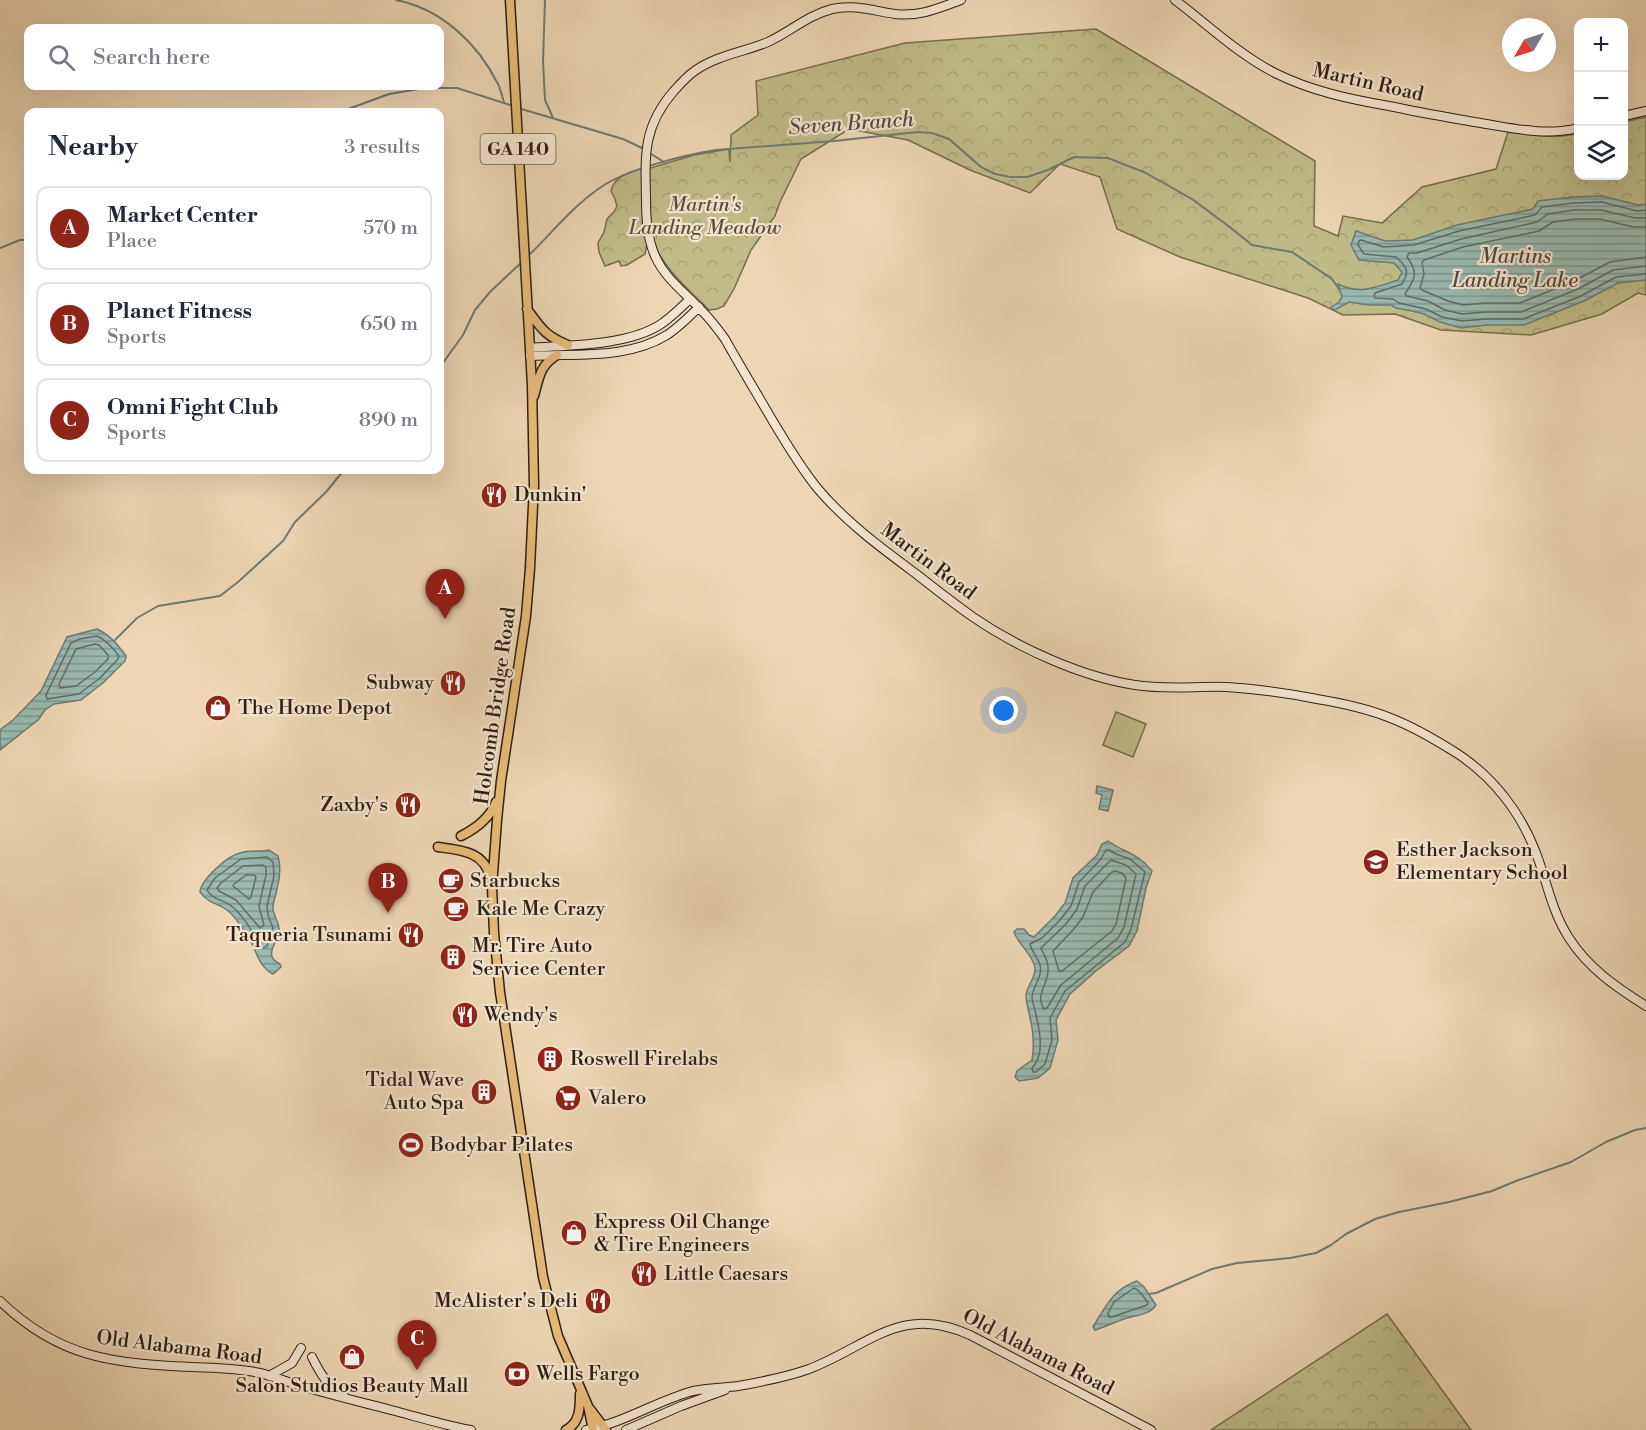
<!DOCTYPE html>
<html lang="en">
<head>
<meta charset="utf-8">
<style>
  :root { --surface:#fff; --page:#f2f2f3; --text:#1f2937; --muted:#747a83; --line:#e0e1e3; --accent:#8f2418 }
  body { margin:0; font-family:"Libre Bodoni",serif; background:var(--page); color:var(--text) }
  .controls { position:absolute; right:18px; top:18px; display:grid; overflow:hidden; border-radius:12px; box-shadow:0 6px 24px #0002 }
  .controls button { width:54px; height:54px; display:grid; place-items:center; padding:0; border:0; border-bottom:2px solid var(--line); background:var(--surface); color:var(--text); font:30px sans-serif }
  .compass { position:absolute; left:1502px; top:18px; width:54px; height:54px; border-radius:50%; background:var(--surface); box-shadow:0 6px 24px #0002; rotate:231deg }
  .you { position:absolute; left:1004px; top:711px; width:21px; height:21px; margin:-15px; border:4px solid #fff; border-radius:50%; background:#1a73e8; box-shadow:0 0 0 9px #1a73e833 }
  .badge { display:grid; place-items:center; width:39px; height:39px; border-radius:50%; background:var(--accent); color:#fff; font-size:20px; font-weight:700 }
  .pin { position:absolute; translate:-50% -50px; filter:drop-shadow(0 2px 3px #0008) }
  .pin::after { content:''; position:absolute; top:32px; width:21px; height:18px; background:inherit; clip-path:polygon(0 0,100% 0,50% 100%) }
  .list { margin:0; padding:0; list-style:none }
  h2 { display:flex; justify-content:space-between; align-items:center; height:78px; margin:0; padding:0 24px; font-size:26px }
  h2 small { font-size:20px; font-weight:400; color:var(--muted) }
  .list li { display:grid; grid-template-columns:39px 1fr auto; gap:18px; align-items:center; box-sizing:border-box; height:84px; margin:0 12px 12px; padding:0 12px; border:2px solid var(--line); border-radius:12px }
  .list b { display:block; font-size:22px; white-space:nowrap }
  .list p { margin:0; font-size:20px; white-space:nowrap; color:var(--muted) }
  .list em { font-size:20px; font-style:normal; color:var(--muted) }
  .icon { flex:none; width:33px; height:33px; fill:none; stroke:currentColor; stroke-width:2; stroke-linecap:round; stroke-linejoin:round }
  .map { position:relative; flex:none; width:1646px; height:1430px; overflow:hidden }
  .search { position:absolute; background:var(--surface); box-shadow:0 6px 24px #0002; left:24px; top:24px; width:420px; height:66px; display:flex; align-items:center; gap:15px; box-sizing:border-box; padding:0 21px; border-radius:12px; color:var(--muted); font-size:22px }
  .panel { position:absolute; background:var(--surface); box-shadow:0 6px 24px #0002; left:24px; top:108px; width:420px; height:366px; border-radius:12px }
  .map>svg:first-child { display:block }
</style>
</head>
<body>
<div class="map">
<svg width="1646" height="1430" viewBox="0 0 1646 1430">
  <defs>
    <pattern id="forest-crowns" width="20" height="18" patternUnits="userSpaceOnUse" patternTransform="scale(1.5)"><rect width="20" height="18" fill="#bfbc89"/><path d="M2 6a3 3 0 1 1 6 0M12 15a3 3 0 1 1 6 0" fill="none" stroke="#a4a175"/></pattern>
    <pattern id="water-rules" width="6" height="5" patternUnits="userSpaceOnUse" patternTransform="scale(1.5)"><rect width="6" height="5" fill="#99b9b1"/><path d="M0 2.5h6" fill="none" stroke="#7d968f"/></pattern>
  </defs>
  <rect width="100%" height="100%" fill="#eed6b4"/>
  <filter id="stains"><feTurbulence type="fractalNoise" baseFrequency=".00333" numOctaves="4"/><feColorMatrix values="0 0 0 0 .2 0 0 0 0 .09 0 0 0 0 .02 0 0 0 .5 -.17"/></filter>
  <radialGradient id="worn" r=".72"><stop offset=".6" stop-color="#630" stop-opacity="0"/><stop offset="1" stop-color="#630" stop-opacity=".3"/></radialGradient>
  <path fill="#bfbc89" stroke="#766e4e" stroke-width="1.5" d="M1116,712L1146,724L1133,757L1103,745Z"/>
  <path fill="url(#forest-crowns)" stroke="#766e4e" stroke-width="1.5" d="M1096,29L1315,161L1314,226L1338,236L1343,216L1382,223L1422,187L1496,169L1509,129C1531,135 1555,140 1578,133V176H1624V122L1646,117V295L1638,293L1602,314L1531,335L1441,330L1395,314L1343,315L1308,298L1180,257L1117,229L1100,177L1060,164L1030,193L970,170L908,140L849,129L801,159L780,202L775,216L751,250L734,289L724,306L717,309L709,310C686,287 664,269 651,238L647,169L694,155L729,149L730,162L731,135L758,115L756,81L905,43Z
    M644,168L647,244L645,254L627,265L621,266L619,261L605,266L599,252L598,243L604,232L607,219L614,212L617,206L615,199L611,191C615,175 630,172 644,168Z
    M1387,1314L1471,1430H1211Z"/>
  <path fill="url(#water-rules)" stroke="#6e7b72" stroke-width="1.5" d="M1602,196L1638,205L1646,204V280L1618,283L1584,301L1524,325H1487L1461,328L1440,322L1424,314L1412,311L1396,308L1391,305H1369L1349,302L1335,310L1330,308L1339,302L1342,297L1338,284C1360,295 1376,287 1398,280L1402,272L1394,263L1359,260L1351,245L1356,231L1385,241L1413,240L1457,225L1533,209L1538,201L1573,197Z
    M97,629C110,635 118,645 126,656L125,661L104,682L81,700L54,704L45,710L38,720L0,750V730L13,720L41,691L67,637Z
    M1097,786L1113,790L1108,811L1099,809L1102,795L1096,793Z
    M1108,841C1125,853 1138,853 1152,871L1146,888L1137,931L1129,946L1096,971L1070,994L1056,1020L1058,1040L1050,1068L1038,1078L1019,1081L1015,1077L1017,1071L1032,1060C1035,1044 1033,1029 1029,1013C1028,1007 1026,1002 1026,995C1027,986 1036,977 1035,968C1033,954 1018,945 1014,932L1017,929H1024L1029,935L1034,937L1055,916L1065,903L1073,878L1097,855L1102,844Z
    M269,850L278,856C281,867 280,878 277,889C276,896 273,901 273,908C273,916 280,923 279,931C278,942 262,956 280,964L281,967L273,974C258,967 256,948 248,936C242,927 235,916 227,910C216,902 210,905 200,892C201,880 227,856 240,853C248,850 260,852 269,850Z
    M1137,1281L1144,1287L1156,1305C1150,1315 1136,1315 1124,1319C1115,1322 1105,1327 1095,1330L1093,1327C1106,1306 1112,1290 1137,1281Z"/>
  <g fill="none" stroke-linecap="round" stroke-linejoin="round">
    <path stroke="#636c62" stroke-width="1.5" d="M1646,210L1637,211L1602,202L1573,203L1542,207L1535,215L1459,231L1414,245L1384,247L1361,240L1359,241L1358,245L1364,254L1396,257C1407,267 1410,271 1402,284L1375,293L1374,296L1375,298L1393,299L1399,303L1426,309L1442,317L1462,321L1487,319H1523L1581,296L1616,277L1646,274
      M1646,218H1635L1601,210H1574L1548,214L1537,222L1461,239L1417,253H1409L1407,257C1419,273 1415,279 1405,294L1407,296L1428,301L1445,310L1462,314L1486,312H1521L1578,289L1613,270L1646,266
      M1646,227H1633L1600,219H1575L1553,222L1539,231L1463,247L1424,260L1422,262L1424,274L1420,288L1422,290L1448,301L1463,305L1486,303H1520L1574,281L1610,262L1646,257
      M97,636C106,640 113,648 119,656L118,659L100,678L79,694L47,699L46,695L71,643L80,639Z
      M95,644L99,645L108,655V659L95,672L76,686L60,688L59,684L76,649Z
      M1106,850H1109L1116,854L1130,859L1145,872L1131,929L1125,942L1065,991L1050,1018L1052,1040L1045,1064L1036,1072H1033L1032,1068C1046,1054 1039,1028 1035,1010C1034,1006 1032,1002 1032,997C1033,986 1043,976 1040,965C1038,958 1032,952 1030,944L1042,938L1060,920L1071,906L1079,882L1101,859Z
      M267,857L273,862L274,876L267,906L268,915L273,928L267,946L264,948L261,947C253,933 243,914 230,905C221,899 212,899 207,890L215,878L241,859Z
      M1111,860L1126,865L1136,874L1124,927L1118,938L1061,985L1047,1008L1044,1009C1034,994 1050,983 1048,967C1048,960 1043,954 1041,948L1066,924L1077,909L1085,886Z
      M263,865L266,867V875L259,906L264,925L260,928L236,900L219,891L217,888L221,883L243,866Z
      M1115,871L1122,873L1126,878L1116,924L1112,931L1062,971H1059L1053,951L1073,930L1083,917L1093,892L1112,872Z
      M246,875H254L256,877L251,897L249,899L233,886L234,884Z
      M1134,1288C1140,1290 1144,1297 1148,1303L1147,1305L1112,1317H1109L1108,1313L1114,1302Z"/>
    <path stroke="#6e7b72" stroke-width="2" d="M396,0C442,9 478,44 498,84C501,90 502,97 504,102
      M545,0L543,61L545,100L553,118
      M518,108L623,139L644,149
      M340,112L389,94L425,88H457L513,106
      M648,152L664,162
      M0,248L20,240H28
      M527,257C551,234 573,206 601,187C628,169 684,155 716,150L834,141L918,132L932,133L949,139L981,167L995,174L1010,177H1027L1048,170L1074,157L1108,158L1123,164L1144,172L1192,199L1231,228L1252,245L1292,252L1332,279L1339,289
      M440,367L463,335L475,310L490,292L523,261
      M114,641L137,618L158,606L220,596L238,582L283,541L295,522L326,492L344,470
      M1149,1294L1156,1293L1212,1269L1237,1263L1290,1258L1316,1253L1331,1245L1346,1234L1375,1219L1399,1212L1449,1202L1492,1191L1516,1181L1571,1162L1606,1142L1635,1130L1646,1128"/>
    <defs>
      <path id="secondary" d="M961,0C939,8 919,17 895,14C874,11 854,4 832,9C808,15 790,32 768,42C744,52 718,55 696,70C687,76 680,84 673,92C643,127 645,155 646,198C646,218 647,237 655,256C665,278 683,291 699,308C709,317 717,328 725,339C740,366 756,392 771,418C786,443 800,467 818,489C846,522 880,547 915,573C934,588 953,603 973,617C1018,648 1082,677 1135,685C1166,690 1196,686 1227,687C1257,689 1287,693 1317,699C1341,703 1365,708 1388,717C1412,726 1436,740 1458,754C1494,778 1521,813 1536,853C1547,882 1552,912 1569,938C1588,968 1616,987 1646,1006
        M1175,0C1207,24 1238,54 1275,73C1311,91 1349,99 1389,106C1417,112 1446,117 1474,122C1509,127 1544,137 1578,128
        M1624,116L1646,111
        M530,348C568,345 624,346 658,326C670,319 680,308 690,299
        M530,356C576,353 626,360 667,335C679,327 689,317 699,307
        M0,1301C60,1359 113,1363 192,1367C215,1368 238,1368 260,1373C276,1377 292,1384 308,1388C336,1396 364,1403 391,1410C418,1417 444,1425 471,1430
        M312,1357C322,1377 326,1383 344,1396
        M269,1376L292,1363L301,1348
        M586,1430C624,1423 656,1401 693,1391C708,1388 723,1388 738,1386C761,1382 787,1377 809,1369C869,1346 901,1303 970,1335L1151,1430
        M626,1430L681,1406L725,1390"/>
      <path id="primary" d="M510,0L532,385L534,485L530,568L526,616L501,781L497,820L492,887L494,933L500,992L543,1277L558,1336L588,1406L593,1430
        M527,309C541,328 545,336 568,345
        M534,396C539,378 540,365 557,355
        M461,836C477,828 490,818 496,802
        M438,847C460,850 484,851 490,877
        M590,1409L606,1430
        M566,1430C580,1423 580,1408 580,1394"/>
    </defs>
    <use href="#secondary" stroke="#2d1f13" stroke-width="10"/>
    <use href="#primary" stroke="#2d1f13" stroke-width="11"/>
    <use href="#secondary" stroke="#f4e4ce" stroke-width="8"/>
    <use href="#primary" stroke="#e7bb7a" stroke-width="8"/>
  </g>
  <defs>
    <symbol id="restaurant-disc" viewBox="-11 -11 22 22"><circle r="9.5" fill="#8f2418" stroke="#f4e4ce"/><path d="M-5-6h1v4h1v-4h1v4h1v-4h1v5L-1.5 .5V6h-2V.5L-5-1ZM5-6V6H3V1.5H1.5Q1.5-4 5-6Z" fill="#fff"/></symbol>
    <symbol id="shop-disc" viewBox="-11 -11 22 22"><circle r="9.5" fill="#8f2418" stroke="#f4e4ce"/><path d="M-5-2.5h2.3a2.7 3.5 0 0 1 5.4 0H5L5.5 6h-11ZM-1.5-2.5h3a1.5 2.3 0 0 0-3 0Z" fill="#fff"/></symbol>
    <symbol id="school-disc" viewBox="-11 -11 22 22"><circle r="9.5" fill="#8f2418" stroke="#f4e4ce"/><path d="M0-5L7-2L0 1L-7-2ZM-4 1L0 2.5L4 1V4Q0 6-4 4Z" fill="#fff"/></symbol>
    <symbol id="cafe-disc" viewBox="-11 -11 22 22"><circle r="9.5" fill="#8f2418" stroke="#f4e4ce"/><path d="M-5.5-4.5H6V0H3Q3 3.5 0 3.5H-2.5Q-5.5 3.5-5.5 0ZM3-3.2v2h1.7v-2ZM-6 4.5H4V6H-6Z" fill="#fff"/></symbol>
    <symbol id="building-disc" viewBox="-11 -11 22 22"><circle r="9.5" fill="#8f2418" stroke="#f4e4ce"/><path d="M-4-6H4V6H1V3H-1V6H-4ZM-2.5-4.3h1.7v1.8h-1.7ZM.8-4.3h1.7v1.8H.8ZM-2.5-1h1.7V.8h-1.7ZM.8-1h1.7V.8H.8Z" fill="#fff"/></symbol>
    <symbol id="supermarket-disc" viewBox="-11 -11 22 22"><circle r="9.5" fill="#8f2418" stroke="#f4e4ce"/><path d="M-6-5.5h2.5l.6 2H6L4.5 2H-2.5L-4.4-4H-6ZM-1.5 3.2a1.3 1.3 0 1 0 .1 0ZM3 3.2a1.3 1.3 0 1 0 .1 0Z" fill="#fff"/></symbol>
    <symbol id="stadium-disc" viewBox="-11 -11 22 22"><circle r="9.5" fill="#8f2418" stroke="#f4e4ce"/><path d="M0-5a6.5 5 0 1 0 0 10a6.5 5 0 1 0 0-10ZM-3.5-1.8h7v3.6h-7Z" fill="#fff"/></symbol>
    <symbol id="bank-disc" viewBox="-11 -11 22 22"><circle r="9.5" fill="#8f2418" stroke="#f4e4ce"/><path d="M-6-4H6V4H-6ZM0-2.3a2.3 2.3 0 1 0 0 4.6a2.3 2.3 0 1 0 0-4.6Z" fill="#fff"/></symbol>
  </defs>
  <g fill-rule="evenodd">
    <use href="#restaurant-disc" x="479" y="480" width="30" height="30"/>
    <use href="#restaurant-disc" x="438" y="668" width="30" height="30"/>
    <use href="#shop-disc" x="203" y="693" width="30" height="30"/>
    <use href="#restaurant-disc" x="393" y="790" width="30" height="30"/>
    <use href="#school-disc" x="1361" y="847" width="30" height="30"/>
    <use href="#cafe-disc" x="436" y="866" width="30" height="30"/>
    <use href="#cafe-disc" x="441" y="894" width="30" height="30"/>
    <use href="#restaurant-disc" x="396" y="920" width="30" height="30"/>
    <use href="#building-disc" x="438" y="942" width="30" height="30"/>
    <use href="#restaurant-disc" x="450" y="1000" width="30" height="30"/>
    <use href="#building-disc" x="535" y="1044" width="30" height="30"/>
    <use href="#building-disc" x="469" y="1077" width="30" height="30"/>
    <use href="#supermarket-disc" x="553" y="1083" width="30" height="30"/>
    <use href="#stadium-disc" x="396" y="1130" width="30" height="30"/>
    <use href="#shop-disc" x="559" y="1218" width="30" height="30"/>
    <use href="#restaurant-disc" x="629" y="1259" width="30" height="30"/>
    <use href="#restaurant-disc" x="583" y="1286" width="30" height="30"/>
    <use href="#shop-disc" x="337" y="1342" width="30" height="30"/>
    <use href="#bank-disc" x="502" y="1359" width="30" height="30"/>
  </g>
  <g text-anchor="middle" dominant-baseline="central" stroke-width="4.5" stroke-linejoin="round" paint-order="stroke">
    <rect fill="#f4e4ce" stroke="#695a4b" stroke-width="1.5" x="480.5" y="134" width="75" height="30" rx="4.5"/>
    <g font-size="18" font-weight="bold" fill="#2d1f13">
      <text x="518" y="149">GA 140</text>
    </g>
    <g font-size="20" fill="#2d1f13" stroke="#f4e4ce">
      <text transform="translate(1368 83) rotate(13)">Martin Road</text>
      <text transform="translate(928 562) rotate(37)">Martin Road</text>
      <text transform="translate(496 706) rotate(-82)">Holcomb Bridge Road</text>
      <text transform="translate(179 1348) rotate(7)">Old Alabama Road</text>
      <text transform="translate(1038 1353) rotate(27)">Old Alabama Road</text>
    </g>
    <g font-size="20" font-style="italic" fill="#594e36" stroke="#f4e4ce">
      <text x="705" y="205">Martin's<tspan x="705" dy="23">Landing Meadow</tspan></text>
    </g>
    <g font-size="20" fill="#2d1f13" stroke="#f4e4ce" text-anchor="start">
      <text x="514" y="495">Dunkin'</text>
      <text x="434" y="683" text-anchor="end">Subway</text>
      <text x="238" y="708">The Home Depot</text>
      <text x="388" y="805" text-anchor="end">Zaxby's</text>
      <text x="1396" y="850">Esther Jackson<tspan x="1396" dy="23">Elementary School</tspan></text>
      <text x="470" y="881">Starbucks</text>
      <text x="476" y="909">Kale Me Crazy</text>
      <text x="392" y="935" text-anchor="end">Taqueria Tsunami</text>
      <text x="472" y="946">Mr. Tire Auto<tspan x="472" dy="23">Service Center</tspan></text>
      <text x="484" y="1015">Wendy's</text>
      <text x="570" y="1059">Roswell Firelabs</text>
      <text x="464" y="1080" text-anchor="end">Tidal Wave<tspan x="464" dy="23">Auto Spa</tspan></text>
      <text x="588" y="1098">Valero</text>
      <text x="430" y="1145">Bodybar Pilates</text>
      <text x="594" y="1222">Express Oil Change<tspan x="594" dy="23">&amp; Tire Engineers</tspan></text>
      <text x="664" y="1274">Little Caesars</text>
      <text x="578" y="1301" text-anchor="end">McAlister's Deli</text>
      <text x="536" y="1374">Wells Fargo</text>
      <text x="352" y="1386" text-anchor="middle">Salon Studios Beauty Mall</text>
    </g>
    <g font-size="21" font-style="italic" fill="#4d4d42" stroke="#f4e4ce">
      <text transform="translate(851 124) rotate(-4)">Seven Branch</text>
      <text x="1515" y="257">Martins<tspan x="1515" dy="24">Landing Lake</tspan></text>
    </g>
  </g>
  <rect width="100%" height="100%" filter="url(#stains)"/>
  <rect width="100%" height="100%" fill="url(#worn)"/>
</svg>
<div class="controls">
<button>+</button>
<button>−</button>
<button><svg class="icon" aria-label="layers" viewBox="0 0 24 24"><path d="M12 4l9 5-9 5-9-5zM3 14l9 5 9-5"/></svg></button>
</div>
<svg class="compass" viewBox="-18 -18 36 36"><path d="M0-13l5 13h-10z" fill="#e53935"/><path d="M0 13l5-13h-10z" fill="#747a83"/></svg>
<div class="you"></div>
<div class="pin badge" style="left:445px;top:619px">A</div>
<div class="pin badge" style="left:388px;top:913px">B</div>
<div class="pin badge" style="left:417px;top:1370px">C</div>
<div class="search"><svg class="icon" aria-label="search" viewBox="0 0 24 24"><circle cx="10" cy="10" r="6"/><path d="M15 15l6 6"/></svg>Search here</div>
<section class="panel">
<h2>Nearby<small>3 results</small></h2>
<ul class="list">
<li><span class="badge">A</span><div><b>Market Center</b><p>Place</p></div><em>570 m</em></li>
<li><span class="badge">B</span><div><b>Planet Fitness</b><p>Sports</p></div><em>650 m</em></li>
<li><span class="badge">C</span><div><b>Omni Fight Club</b><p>Sports</p></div><em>890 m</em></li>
</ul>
</section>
</div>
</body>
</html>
